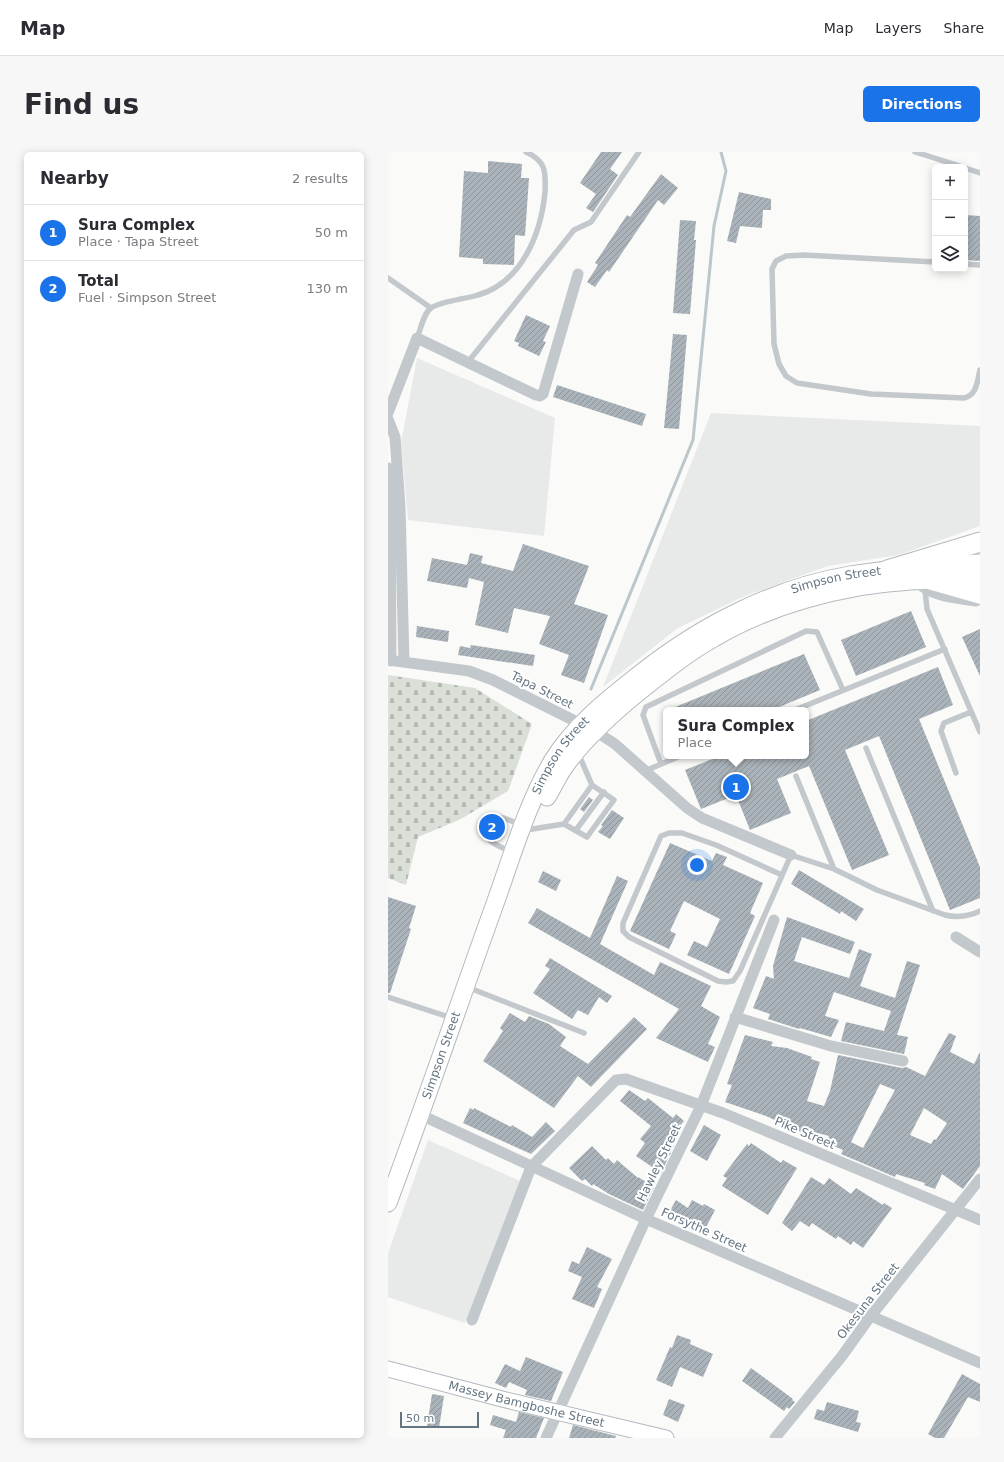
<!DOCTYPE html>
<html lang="en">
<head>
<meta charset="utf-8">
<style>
  :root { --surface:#fff; --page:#f7f7f7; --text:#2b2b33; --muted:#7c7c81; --line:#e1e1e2; --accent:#1a73e8 }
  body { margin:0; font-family:"DejaVu Sans",sans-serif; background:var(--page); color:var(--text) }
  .controls { position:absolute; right:12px; top:12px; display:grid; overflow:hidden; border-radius:6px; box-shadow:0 2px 10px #0003 }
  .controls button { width:36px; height:36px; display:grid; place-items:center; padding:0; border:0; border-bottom:1px solid var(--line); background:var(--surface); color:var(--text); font:20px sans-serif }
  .scale { position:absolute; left:12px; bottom:10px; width:79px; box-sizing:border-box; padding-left:4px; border:2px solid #657683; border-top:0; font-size:11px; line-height:14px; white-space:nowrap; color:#657683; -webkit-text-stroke:3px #fff; paint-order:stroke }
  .you { position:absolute; left:309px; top:713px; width:14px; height:14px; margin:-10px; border:3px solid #fff; border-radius:50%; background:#1a73e8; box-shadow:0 0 0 6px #1a73e833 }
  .badge { display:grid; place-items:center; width:26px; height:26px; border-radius:50%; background:var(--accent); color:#fff; font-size:13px; font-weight:700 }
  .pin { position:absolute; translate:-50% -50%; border:2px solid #fff; box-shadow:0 1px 4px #0006 }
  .popup { position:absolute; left:275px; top:555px; width:146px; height:52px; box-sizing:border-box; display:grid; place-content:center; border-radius:6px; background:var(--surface); filter:drop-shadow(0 1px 3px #0005); font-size:13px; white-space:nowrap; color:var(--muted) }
  .popup b { font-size:15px; color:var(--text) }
  .popup::after { content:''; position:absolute; left:50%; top:100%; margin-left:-8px; border:8px solid transparent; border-top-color:var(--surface) }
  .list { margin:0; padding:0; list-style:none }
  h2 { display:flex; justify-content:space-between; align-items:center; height:52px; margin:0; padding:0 16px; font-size:17px }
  h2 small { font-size:13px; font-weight:400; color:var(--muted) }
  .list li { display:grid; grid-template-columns:26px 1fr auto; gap:12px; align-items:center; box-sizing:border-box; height:56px; padding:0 16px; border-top:1px solid var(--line) }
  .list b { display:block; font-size:15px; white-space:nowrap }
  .list p { margin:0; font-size:13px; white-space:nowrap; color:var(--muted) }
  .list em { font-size:13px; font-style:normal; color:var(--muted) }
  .icon { flex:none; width:22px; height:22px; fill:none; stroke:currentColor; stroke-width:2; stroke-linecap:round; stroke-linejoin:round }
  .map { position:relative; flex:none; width:592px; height:1286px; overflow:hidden; border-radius:6px }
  header { display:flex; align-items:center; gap:24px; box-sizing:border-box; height:56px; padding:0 20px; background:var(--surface); border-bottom:1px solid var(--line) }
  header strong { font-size:19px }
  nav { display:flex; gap:22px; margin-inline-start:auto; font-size:14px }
  .intro { display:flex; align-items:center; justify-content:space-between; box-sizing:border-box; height:96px; padding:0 24px }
  h1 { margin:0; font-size:28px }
  .button { padding:10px 18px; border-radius:6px; background:var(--accent); color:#fff; font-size:14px; font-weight:700 }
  main { display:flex; gap:24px; padding:0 24px }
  aside { flex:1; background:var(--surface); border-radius:6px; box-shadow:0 2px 10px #0003 }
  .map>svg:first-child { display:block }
</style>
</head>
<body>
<header>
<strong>Map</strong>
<nav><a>Map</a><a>Layers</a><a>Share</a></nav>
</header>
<div class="intro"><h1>Find us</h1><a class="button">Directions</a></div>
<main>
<aside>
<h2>Nearby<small>2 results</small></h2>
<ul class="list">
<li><span class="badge">1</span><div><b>Sura Complex</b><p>Place · Tapa Street</p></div><em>50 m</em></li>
<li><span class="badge">2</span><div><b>Total</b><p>Fuel · Simpson Street</p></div><em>130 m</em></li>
</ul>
</aside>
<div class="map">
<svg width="592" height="1286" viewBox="0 0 592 1286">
  <defs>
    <pattern id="cemetery-stones" width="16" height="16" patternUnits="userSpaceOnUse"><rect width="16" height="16" fill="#dadfd7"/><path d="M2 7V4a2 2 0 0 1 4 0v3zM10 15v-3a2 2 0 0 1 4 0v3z" fill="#b4b9b4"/></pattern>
    <pattern id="building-hatch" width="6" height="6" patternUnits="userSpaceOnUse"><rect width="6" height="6" fill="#aab3b9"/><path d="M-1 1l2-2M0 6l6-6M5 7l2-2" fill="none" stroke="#8e969c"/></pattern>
  </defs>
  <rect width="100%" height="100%" fill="#fafaf8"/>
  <path fill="#e8e9e9" d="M29,206L167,266L156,384L20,368L13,291Z
    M323,261L592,274V374L511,403L440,414L357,444L290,476L215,535Z
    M40,988L132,1029L77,1171L0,1145V1101Z"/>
  <path fill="url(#cemetery-stones)" d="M0,523L87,536L144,572L120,639L71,668L30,685L18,733L0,726Z"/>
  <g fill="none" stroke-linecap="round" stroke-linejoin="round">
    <path stroke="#bbc7cb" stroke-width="3" d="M203,537L305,288L326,74L338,19L333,0"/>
  </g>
  <path fill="url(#building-hatch)" fill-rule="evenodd" d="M213,0H234L222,17L230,23L205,60L198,56L208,42L192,31Z
    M100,9L134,12L133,26H141L137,84L127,83L126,113L95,112V107L71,105L76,19L100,21Z
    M273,22L290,36L276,53L270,48L221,120L219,118L207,135L199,130L210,113L207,111L239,63L242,65Z
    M351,40L383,47V58H375L374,76L352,74L348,91L339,89Z
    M577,63L592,64V109L577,108Z
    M292,68L308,69L306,88H308L302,162L285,161Z
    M138,163L162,174L155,189L158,190L151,204L130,194L131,191L126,189Z
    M285,182L299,183L291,277L276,276Z
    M169,233L258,262L254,274L165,245Z
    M135,392L201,414L186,452L220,463L196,531L173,523L181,503L151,492L162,464L126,456L120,481L87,473L96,430L81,426L79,436L39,429L44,406L79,413L82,401L95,404L93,411L125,419Z
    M523,459L538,495L468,524L453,488Z
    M29,474L61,479L60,490L28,485Z
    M592,477V524L574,485Z
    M83,493L147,503L145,514L70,503L72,494L82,496Z
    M416,502L432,538L384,558H280Z
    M550,515L565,553L531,567L592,715V746L562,758L491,584L457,598L501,703L464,718L421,614L389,627L403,661L362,678L348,643L313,657L297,618L332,604H418V569Z
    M201,645L205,648L196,660L192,657Z
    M224,658L236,666L222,687L210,680L215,674L213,673Z
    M282,691L324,709L328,701L339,705L335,713L375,731L362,761L367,764L341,822L299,803L306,789L319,795L332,767L296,749L282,779L288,782L281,797L242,779Z
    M411,718L476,757L468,769L453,759L452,762L403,732Z
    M155,719L173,728L168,739L150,730Z
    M229,724L240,729L212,792L266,823L272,810L323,834L313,854L332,865L320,892L327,895L320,910L268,886L291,857L140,771L149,756L202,786Z
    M0,745L28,754L21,776L23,777L2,841H0Z
    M399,765L467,790L462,802L414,785L406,809L461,826L471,797L484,802L472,834L507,846L519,809L532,813L509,883L520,885L516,902L453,889L458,870L496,879L503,859L446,840L437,864L451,868L443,885L412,876L411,877L380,867L382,862L365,856L378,824L386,827L385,814Z
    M162,806L224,844L219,851L211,845L200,863L190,858L184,867L145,841L162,817L157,814Z
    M122,861L137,870L141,864L161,872L178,885L172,894L200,912L246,865L259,877L203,935L190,924L166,956L95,909L115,879L112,876Z
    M561,881L568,884L562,900L586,912L592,900V1014L575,1037L554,1022L547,1037L536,1033L537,1031L508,1022L507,1025L453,1002L455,998L439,991L441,984L414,977L413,980L378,964L337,950L344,933L339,932L357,883L385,890L383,894L399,896L424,905L423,907L432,910L419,949L436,954L442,939L450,903L514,916L518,915L537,924ZM492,932L507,938L475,996L463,990ZM536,956L559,971L548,988L546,987L543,992L522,983Z
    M241,938L257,949L260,946L285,966L288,962L296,969L289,978L291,980L282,991L286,994L273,1021L248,1004L257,991L252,987L263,974L232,949Z
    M82,956L86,958V956L123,975L124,973L144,985L158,970L167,979L143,1002L75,971Z
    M316,973L333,983L319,1009L302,999Z
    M363,991L393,1011L395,1008L409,1016L380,1063L334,1034L339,1026L335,1024L359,992L361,994Z
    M204,994L218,1008L220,1006L226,1012L229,1008L250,1026V1025L266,1035L255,1058L221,1042L205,1032L204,1034L197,1027L194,1029L181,1016Z
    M423,1025L436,1033L441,1026L463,1042L468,1036L495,1053L496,1051L504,1056L475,1096L465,1089L463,1093L450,1084L448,1087L424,1071L421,1075L412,1069L404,1079L394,1071Z
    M288,1048L300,1056L304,1048L315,1054L316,1052L327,1058L314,1083L279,1064Z
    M199,1095L224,1107L209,1135L214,1137L206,1156L184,1147L194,1125L180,1119L184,1109L191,1112Z
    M289,1183L303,1188L302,1192L325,1202L315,1225L292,1215L284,1235L268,1228L282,1195L284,1196Z
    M138,1205L175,1220L163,1249L137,1243L139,1238L121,1230L118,1236L107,1231L117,1212L132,1219Z
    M363,1216L405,1247L404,1248L407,1250L401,1257L399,1255L396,1259L354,1229Z
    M574,1222L592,1232V1250L580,1245L556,1286H547L540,1282Z
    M44,1242L56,1244L51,1276L39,1274Z
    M281,1247L297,1253L290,1270L275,1263Z
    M439,1250L471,1259L468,1270L473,1271L470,1280L426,1267L429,1257L436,1259Z
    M131,1260L156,1266L148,1286H115L118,1278L102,1273L105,1263L128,1270Z
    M185,1273L228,1284L227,1286H181Z"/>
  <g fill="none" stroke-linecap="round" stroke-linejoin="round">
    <defs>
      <g id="secondary">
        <path id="s1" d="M0,1217L114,1247L278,1286"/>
      </g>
      <g id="primary">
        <path d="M159,645C165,635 170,624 177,614C197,586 225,561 252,539C276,520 299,501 326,486C370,460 421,444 471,435C511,428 551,428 592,426"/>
        <path id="s2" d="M0,1051C36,955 69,857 104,760C122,711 138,653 165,608C185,576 214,552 243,529C306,477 381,437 462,423C505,416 549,414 592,411"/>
      </g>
      <path id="motorway" d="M499,418L592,390
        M543,428L592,442"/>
    </defs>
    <use href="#secondary" stroke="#b3babf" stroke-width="17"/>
    <use href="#primary" stroke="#b5babe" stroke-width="19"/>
    <use href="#motorway" stroke="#b4b9bd" stroke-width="21"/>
    <path stroke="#c3c8cc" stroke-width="5.5" d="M527,0L575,15
      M577,16L592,21
      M547,110L416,103L398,104L388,109L384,117L386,192L391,212L398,224L409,231L483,242L576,246C589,243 589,230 592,218
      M577,112L592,113
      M0,126L43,156
      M29,186C33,177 35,162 43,156C53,149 78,147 90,143C134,130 153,82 157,40C158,20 158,9 138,0
      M80,210L186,78L203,70L251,0
      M537,438L539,457L592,580
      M407,558L557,497
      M478,596L545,759
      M273,612L255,563L258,555L418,479L429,480L455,538
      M257,619L292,604
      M568,621L553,579L556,571L583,560
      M408,624L446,717
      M176,672L199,685L226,648L204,633
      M138,678L176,672L204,633L190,601
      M188,678L216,640
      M124,700C107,692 98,692 97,672C108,659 120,668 133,673
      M394,723L328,693L294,681H281L273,684L235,771V779L241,785L330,829L338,830L345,829L352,819L403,703L446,717L489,738L557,763C570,766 580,765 592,759
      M79,835L196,881
      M0,845L64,866"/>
    <path stroke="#c3c8cc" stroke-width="11" d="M0,261L29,186L148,243L152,244L155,242L190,122
      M0,267L7,285L12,355L16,510
      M0,316L2,344L3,509
      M528,429C544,445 567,446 588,449
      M0,508L81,519L105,528L207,579L227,592L299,656L314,666L403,703
      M568,785L592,800
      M347,865L443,894L515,909
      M33,963L258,1067L592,1211
      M84,1168L143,1015L228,928L238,927L335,961L592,1068
      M158,1286L258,1067L313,954L386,768
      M387,1286L454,1204L482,1165L592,1027"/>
    <use href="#secondary" stroke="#fff" stroke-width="15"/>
    <use href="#primary" stroke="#fff" stroke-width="17"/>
    <use href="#motorway" stroke="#fff" stroke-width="19"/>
  </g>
  <g text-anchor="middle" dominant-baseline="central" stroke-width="4" stroke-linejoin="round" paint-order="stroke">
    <g font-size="12" fill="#657683" stroke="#fff">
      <text stroke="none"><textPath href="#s2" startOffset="816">Simpson Street</textPath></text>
      <text transform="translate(154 538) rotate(27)">Tapa Street</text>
      <text stroke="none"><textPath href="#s2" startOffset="481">Simpson Street</textPath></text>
      <text stroke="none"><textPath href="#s2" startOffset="157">Simpson Street</textPath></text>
      <text transform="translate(417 981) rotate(23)">Pike Street</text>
      <text transform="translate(271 1011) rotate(-64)">Hawley Street</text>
      <text transform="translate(316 1078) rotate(24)">Forsythe Street</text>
      <text transform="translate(480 1149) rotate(-52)">Okesuna Street</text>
      <text stroke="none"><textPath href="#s1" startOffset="143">Massey Bamgboshe Street</textPath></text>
    </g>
  </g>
</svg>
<div class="controls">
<button>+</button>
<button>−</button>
<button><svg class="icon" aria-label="layers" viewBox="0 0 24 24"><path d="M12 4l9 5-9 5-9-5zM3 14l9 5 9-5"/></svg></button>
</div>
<div class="scale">50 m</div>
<div class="you"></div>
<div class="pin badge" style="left:348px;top:635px">1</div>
<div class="popup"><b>Sura Complex</b>Place</div>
<div class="pin badge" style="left:104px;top:675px">2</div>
</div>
</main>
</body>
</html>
